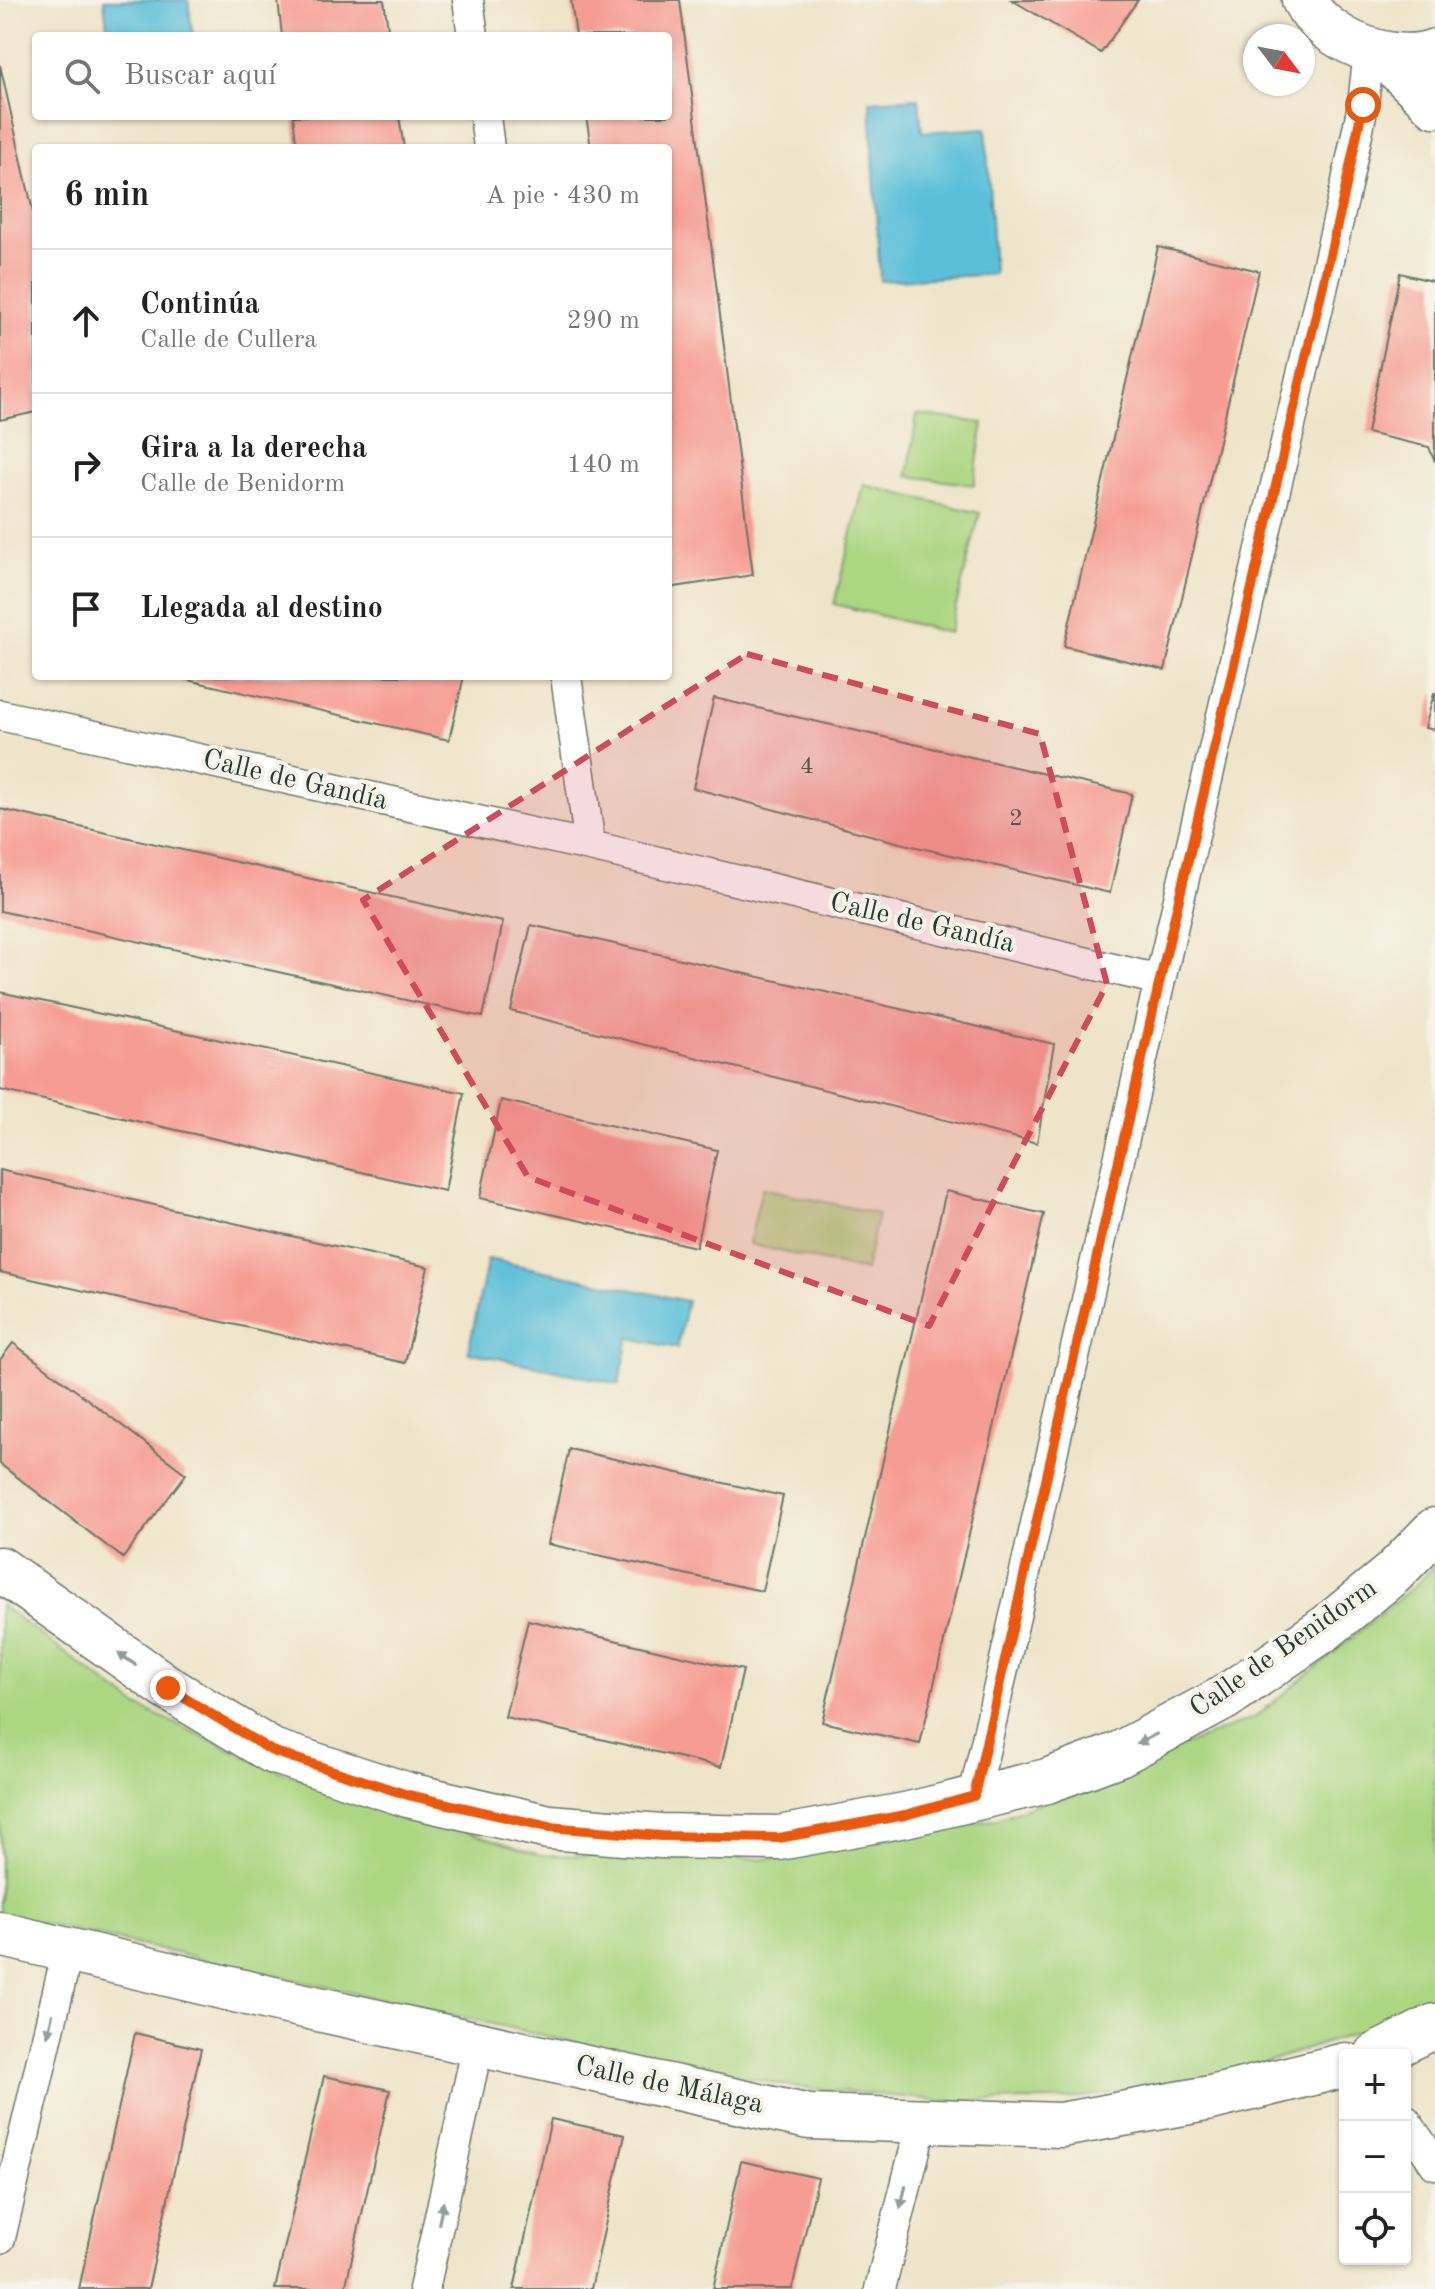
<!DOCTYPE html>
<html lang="es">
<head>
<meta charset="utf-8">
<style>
  :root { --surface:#fff; --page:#f6f6f6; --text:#222; --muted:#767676; --line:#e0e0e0 }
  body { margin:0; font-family:"Old Standard TT",serif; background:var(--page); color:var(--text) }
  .controls { position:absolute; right:24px; bottom:24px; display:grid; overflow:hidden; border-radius:8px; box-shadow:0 2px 6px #0004 }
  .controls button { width:72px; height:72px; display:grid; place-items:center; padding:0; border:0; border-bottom:2px solid var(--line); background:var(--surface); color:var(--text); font:40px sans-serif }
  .compass { position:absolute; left:1243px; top:24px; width:72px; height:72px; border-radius:50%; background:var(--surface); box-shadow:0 2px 6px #0004; rotate:122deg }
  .stop { position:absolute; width:24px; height:24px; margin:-18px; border:6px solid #ea580c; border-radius:50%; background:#fff }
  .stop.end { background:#ea580c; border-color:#fff; box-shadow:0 2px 8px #0008 }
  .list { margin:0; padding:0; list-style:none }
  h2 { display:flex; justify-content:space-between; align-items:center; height:104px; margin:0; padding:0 32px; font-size:34px }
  h2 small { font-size:26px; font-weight:400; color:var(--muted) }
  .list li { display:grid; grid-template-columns:52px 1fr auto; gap:24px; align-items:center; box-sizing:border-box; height:144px; padding:0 32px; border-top:2px solid var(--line) }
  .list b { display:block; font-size:30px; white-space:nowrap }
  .list p { margin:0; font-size:26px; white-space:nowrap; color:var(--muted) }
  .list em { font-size:26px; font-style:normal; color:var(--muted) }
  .icon { flex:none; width:44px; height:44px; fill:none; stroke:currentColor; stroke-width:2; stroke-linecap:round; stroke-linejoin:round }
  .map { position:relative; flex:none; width:1435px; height:2289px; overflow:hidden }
  .search { position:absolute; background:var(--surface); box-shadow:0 2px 6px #0004; left:32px; top:32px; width:640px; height:88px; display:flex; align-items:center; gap:20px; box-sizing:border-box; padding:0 28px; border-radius:8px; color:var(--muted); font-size:30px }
  .panel { position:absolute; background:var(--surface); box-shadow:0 2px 6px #0004; left:32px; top:144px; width:640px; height:536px; border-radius:8px }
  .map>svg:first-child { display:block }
</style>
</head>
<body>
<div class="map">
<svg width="1435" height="2289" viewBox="0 0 1435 2289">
  <rect width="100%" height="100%" fill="#f7f3e8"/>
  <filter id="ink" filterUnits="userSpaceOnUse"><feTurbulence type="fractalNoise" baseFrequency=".0125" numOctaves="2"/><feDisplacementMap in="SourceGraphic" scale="16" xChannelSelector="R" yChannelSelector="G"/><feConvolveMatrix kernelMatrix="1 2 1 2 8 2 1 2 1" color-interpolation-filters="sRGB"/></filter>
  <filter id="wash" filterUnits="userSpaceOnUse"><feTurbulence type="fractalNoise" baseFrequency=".006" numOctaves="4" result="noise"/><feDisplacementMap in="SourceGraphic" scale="32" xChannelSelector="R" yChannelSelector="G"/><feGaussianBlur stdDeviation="1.8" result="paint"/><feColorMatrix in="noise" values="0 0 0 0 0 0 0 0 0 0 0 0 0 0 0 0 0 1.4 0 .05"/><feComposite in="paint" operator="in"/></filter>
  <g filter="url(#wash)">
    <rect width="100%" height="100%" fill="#eee4c9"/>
    <path fill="#acd682" stroke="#668a5b" stroke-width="2" d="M917,414L983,423L974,485L908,476Z
      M864,485L980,513L949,633L834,604Z
      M762,1188L878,1214L865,1271L749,1244Z
      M1435,1565V1999L1380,2025L1226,2075L1061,2100L947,2101L797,2087L667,2063L0,1914V1605L137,1706L274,1769L540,1855L766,1859L998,1819L1256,1717L1419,1582Z"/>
    <path fill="#5bbfd9" stroke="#3d7e86" stroke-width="2" d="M104,0H188L193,36H108Z
      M919,98L922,132L986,128L994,274L880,281L870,101Z
      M488,1259L687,1301L677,1348L629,1338L619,1384L468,1352Z"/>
    <g id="blocks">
      <path fill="#f69d93" d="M278,0H384L389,36H282Z
        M571,0H680L753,575L668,588V148H591L586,116H668V36H576Z
        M1012,0H1138L1101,53Z
        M0,65L36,225V412L0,420Z
        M293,116H399L404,148H297Z
        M1158,247L1259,271L1165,670L1064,646Z
        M1400,273L1435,282V462L1429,447L1367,433Z
        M170,676H464L449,740Z
        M1434,693H1435V730L1425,728Z
        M714,698L1132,794L1110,893L900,843L693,788Z
        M0,809L503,922L483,1017L0,911Z
        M531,925L1054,1044L1037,1143L511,1011Z
        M0,992L464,1093L445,1191L0,1090Z
        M501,1100L717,1150L696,1247L480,1198Z
        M0,1170L428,1267L405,1363L0,1272Z
        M946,1191L1044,1214L920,1744L822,1722Z
        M13,1343L186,1474L123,1558L0,1464V1360Z
        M569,1449L783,1496L762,1591L548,1544Z
        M528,1620L743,1670L721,1767L505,1717Z
        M135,2033L201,2049L148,2289H79Z
        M324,2076L390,2090L345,2289H275Z
        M551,2119L625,2135L591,2289H514Z
        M741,2161L818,2178L792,2289H713Z"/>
    </g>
  </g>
  <g filter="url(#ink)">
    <use href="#blocks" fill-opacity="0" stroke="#677768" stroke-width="2"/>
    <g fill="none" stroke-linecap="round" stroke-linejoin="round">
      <defs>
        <path id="street" d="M468,0L473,36
          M485,116L489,148
          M566,676L590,846
          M0,715L590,846L1160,980
          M974,1796L1160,980L1345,191L1363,105L1369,51
          M1405,2120L1435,2164
          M0,2238L68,1949
          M424,2289L478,2044
          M880,2289L922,2122"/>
        <path id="secondary" d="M1304,0C1324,41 1393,67 1435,51
          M1382,54L1435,105
          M0,1569L168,1688L272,1751L408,1795L549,1827L661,1836L779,1838L905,1815L1047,1781L1119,1754L1224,1698L1326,1628L1393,1573L1435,1530
          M0,1934L273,1999L809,2117L1061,2125L1211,2098L1345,2065
          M1376,2055L1435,2026"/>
      </defs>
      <use href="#street" stroke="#677768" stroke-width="33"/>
      <use href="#secondary" stroke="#677768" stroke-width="47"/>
      <use href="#street" stroke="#fff" stroke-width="30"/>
      <use href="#secondary" stroke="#fff" stroke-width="44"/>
    </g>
    <defs><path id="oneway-solid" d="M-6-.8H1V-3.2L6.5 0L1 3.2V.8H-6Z" transform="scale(2)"/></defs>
    <g fill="#8f9e9a">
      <use href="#oneway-solid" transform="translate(127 1659) rotate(-145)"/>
      <use href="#oneway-solid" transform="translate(1147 1739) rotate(152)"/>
      <use href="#oneway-solid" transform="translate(50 2025) rotate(103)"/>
      <use href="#oneway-solid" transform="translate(903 2197) rotate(104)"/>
      <use href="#oneway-solid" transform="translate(441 2213) rotate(-78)"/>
    </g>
  </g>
  <g fill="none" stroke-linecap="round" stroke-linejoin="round" filter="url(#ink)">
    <path stroke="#ea580c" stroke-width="10" d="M168,1688L272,1751L408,1795L549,1827L661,1836L779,1838L905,1815L974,1796L1160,980L1345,191L1363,105"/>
  </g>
  <path fill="#d1495b" fill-opacity="0.2" stroke="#d1495b" stroke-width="6" stroke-dasharray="16 10" stroke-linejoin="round" d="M747,654L1040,734L1107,984L929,1326L528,1177L363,900Z"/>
  <g text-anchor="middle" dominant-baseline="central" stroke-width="8" stroke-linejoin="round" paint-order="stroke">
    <g font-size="24" fill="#55554c">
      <text x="807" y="767">4</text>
      <text x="1016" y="819">2</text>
    </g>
    <g font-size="28" fill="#1f3d34" stroke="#f7f3e8">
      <text transform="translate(295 781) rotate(13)">Calle de Gandía</text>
      <text transform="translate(922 924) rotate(13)">Calle de Gandía</text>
      <text transform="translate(1284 1649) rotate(-35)">Calle de Benidorm</text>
      <text transform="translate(669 2086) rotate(12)">Calle de Málaga</text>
    </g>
  </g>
</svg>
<div class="controls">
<button>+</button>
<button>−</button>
<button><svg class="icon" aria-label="locate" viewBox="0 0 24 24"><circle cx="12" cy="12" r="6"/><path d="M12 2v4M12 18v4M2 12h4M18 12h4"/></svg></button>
</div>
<svg class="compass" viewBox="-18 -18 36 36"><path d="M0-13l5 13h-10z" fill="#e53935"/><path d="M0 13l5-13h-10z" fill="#767676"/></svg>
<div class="stop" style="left:1363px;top:105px"></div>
<div class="stop end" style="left:168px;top:1688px"></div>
<div class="search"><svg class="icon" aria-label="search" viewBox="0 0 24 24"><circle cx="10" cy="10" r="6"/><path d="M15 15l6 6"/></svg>Buscar aquí</div>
<section class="panel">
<h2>6 min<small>A pie · 430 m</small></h2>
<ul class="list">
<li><svg class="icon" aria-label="ahead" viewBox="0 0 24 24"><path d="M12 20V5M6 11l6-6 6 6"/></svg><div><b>Continúa</b><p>Calle de Cullera</p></div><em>290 m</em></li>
<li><svg class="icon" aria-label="right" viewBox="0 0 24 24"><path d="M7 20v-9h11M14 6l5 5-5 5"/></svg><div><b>Gira a la derecha</b><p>Calle de Benidorm</p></div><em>140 m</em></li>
<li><svg class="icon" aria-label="arrive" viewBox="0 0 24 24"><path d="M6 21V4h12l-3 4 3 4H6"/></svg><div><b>Llegada al destino</b></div></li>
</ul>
</section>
</div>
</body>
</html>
